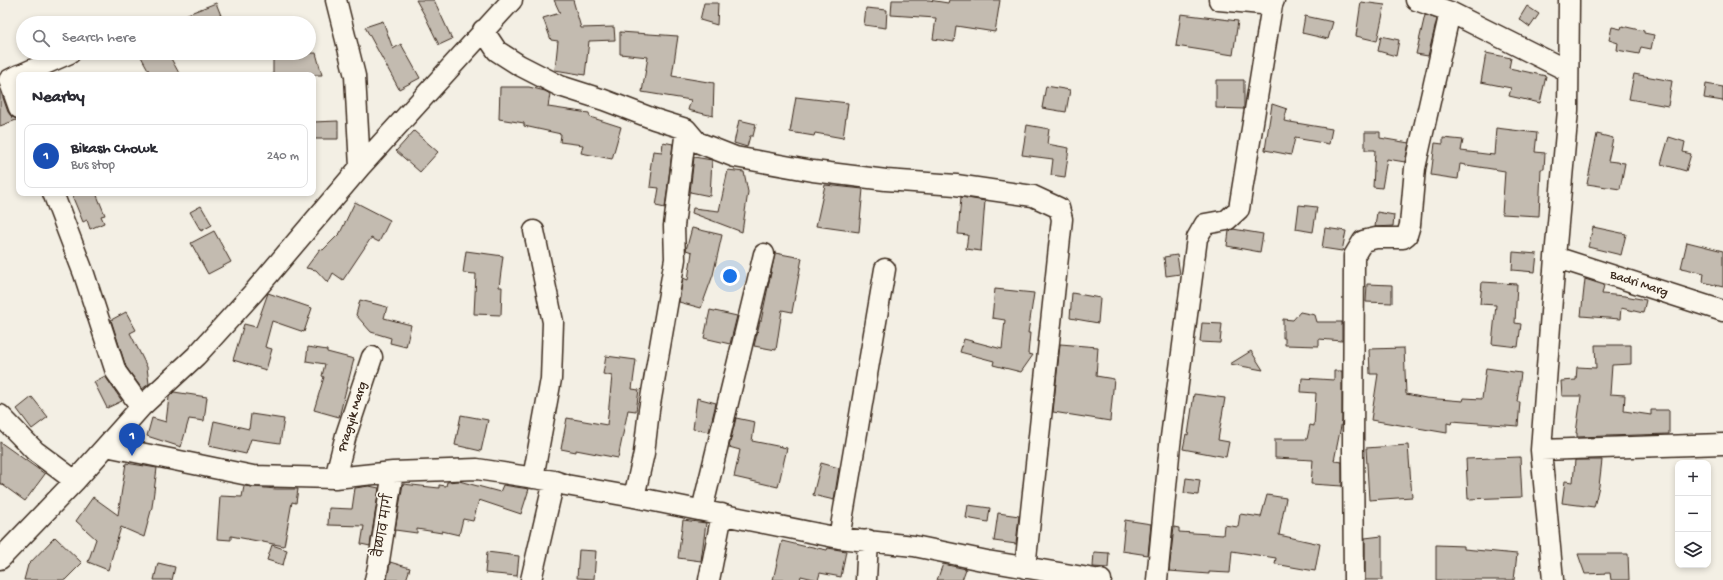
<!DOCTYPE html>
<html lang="en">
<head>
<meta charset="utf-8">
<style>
  :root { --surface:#fff; --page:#f7f7f7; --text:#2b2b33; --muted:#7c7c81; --line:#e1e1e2; --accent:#c8321e }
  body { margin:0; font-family:"Gochi Hand","Playpen Sans Deva",sans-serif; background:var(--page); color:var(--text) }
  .controls { position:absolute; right:12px; bottom:12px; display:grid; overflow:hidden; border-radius:8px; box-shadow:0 2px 6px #0003 }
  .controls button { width:36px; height:36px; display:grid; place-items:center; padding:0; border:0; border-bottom:1px solid var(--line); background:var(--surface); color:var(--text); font:20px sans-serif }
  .you { position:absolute; left:730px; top:276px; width:14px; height:14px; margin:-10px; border:3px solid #fff; border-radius:50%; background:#1a73e8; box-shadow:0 0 0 6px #1a73e833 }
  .badge { display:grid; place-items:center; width:26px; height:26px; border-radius:50%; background:var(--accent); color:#fff; font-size:13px; font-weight:700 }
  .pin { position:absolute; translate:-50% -33px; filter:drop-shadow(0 1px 2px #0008) }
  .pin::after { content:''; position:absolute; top:21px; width:14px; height:12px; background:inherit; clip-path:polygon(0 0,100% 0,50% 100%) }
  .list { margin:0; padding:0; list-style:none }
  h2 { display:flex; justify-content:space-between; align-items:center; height:52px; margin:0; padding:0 16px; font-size:17px }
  h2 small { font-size:13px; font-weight:400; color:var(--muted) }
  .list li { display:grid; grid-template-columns:26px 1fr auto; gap:12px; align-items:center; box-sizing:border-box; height:64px; margin:0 8px 8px; padding:0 8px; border:1px solid var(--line); border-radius:8px }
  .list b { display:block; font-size:15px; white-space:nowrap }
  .list p { margin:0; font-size:13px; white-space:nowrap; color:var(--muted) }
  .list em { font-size:13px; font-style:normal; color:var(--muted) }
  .icon { flex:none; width:22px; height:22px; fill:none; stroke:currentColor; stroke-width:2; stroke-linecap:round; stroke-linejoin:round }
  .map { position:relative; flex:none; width:1723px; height:580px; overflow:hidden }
  .search { position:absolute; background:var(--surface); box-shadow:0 2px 6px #0003; left:16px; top:16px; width:300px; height:44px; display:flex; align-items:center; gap:10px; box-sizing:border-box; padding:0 14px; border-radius:22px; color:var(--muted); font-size:15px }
  .panel { position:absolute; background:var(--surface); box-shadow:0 2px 6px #0003; left:16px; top:72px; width:300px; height:124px; border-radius:8px }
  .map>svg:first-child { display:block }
</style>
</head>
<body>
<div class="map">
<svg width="1723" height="580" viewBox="0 0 1723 580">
  <rect width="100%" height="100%" fill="#f3efe4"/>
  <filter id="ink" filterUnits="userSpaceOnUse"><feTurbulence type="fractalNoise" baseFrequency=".025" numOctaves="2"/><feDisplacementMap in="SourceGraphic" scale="8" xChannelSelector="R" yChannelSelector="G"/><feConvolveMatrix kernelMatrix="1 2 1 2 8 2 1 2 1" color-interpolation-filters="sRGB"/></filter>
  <g filter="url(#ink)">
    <path fill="#c3bbb0" stroke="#3b2a1e" d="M416,0H434L452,39L439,45L425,16Z
      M554,0H573L581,28L614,27L615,40L589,41L585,75L555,70L558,41L551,40L543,18L560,13Z
      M892,0H929L948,3L949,0H1000L995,32L956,26L954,42L933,39L936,18L891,15Z
      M1361,2L1385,5L1377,41L1356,36Z
      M216,3L224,23H167V22Z
      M704,3H718L717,25L700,20Z
      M1527,6L1539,14L1530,27L1519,19Z
      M866,8L887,10L886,28L864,25Z
      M1181,14L1238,21L1233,55L1176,46Z
      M1425,15L1437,19L1428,56L1416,54Z
      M1305,16L1333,22L1328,39L1302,33Z
      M383,21L393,49L401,44L420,78L399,89L365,27Z
      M1622,26L1644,31V33L1654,35L1651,49L1641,47L1639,54L1617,50L1618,43L1609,40L1612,27L1621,29Z
      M620,32L678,36L672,76L714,83L713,116L688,110L691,100L642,92L648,57L620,54Z
      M1381,36L1399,40L1396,56L1378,51Z
      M139,53H168L180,75H151Z
      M316,53L322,75H273V54Z
      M1486,53L1511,58L1509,68L1546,76L1540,103L1509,96L1511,88L1481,82Z
      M1634,74L1672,81L1668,106L1629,99Z
      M1216,80H1244V109L1216,108Z
      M1706,84L1723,87V101L1704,98Z
      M1046,86L1070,90L1066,112L1042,108Z
      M500,87H529L545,91L550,94L548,107L589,113L590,117L621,127L612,159L581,153L583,145L560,142L561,134L524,126V123L499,119Z
      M0,89L8,112L12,117L19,119L0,126Z
      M796,97L848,103L843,138L815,133L814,136L790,132Z
      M1272,104L1287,109L1284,121L1332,129L1329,144L1295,138L1291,155L1265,150Z
      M739,120L756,124L753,136H750L747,147L734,143Z
      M338,121V139H313V122Z
      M1027,125L1049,129L1047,144L1069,148L1065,177L1051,175L1053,159L1022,155Z
      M1496,128L1537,133L1535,152L1545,153L1544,169H1541L1539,216L1502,214L1505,171L1460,164L1458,179L1431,175L1435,143L1443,144V138L1463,140L1461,151L1494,155Z
      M414,131L438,152L420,172L396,151Z
      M1365,132H1380V138L1409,143L1405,162L1387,159L1382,188L1373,187L1375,150H1365Z
      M1597,134L1613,138L1608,161L1625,163L1620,189L1587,184Z
      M1669,137L1685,142L1683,152L1691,154L1686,171L1661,164Z
      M663,142L673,144L665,208L656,206L659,188L650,187L652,171L650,170L653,151L662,152Z
      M694,157L712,160L710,196L690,192Z
      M728,170L744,172L748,192L742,232L692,213L693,208L719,211Z
      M825,185L863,189L859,232L816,226Z
      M71,193H96L105,215L101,216L104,223L90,229L87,220L83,222Z
      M961,197L985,201L981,251L966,249L968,235L958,234Z
      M355,202L390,220L379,242L371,238L343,280L333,273L328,283L316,270L306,268L320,249L323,250L340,233Z
      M1299,205L1317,207L1313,232L1296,229Z
      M201,206L212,225L201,231L190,212Z
      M1377,212L1394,215L1393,226L1375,227Z
      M1593,227L1626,234L1621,255L1588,247Z
      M692,228L722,235L713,275L701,308L679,302L683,278L688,280L692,252L686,250Z
      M1325,228L1346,231L1342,251L1322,248Z
      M1233,229L1263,234L1260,252L1227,246L1229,231Z
      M214,231L231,262L208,274L191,243Z
      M1687,242L1723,251V287L1703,282L1704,273L1681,268Z
      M466,251L503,256L499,287H502L501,315L474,314L476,274L463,273Z
      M1513,252L1537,254L1535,272L1512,270Z
      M775,253L802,258L792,312L782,310L776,350L754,346L760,321H761Z
      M1177,255L1180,274L1166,276L1164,257Z
      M1585,279L1604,285L1602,294L1625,296L1646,300L1643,313L1621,308L1620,319L1581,316Z
      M1482,282L1517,284L1515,323L1521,324L1518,347L1492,344L1496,305L1480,304Z
      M1367,284L1392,285V303L1366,302Z
      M995,289L1034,293L1028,333H1030L1028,354L1033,355L1021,372L993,365L994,361L960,352L964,339L1002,349L1005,320L992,318Z
      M268,293L312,308L304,332L272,321L265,347L272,349L266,370L233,360L244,324L256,327Z
      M1072,293L1100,298L1098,323L1070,318Z
      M360,300L387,307L384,318L411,325L406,347L390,343L391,338L371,332L356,315Z
      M710,310L737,316L730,344L704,338Z
      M126,312L136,330L130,333L147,367L149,384L142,389L126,367L111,320Z
      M1300,312L1315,315L1317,322H1342V341L1319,339V346L1285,345V338H1283V319L1293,320Z
      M1202,323L1222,324L1220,343L1200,342Z
      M1060,344L1098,347L1096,376L1114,379L1110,421L1053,412Z
      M1595,345H1631V364L1612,365L1610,394L1625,395L1624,411L1651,415V410H1669V434L1577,437V433H1576L1581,396H1562L1561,381L1576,380L1577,367L1596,368Z
      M308,347L327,350V352L354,359L339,417L314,410L324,377L322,376L325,364L306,361Z
      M1404,348L1406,394L1426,398L1463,401L1464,398L1482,399L1486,368L1521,373L1517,402H1520L1518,426L1452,421L1451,424L1447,423V433L1371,420L1378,374H1370L1369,349Z
      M1251,351L1263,370L1230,364Z
      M606,356L636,360L632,389L639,390L636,411L628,410L618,458L576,450V452L561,449L567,418L607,425L612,376L603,374Z
      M1334,371H1342V421L1334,461L1342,462V486L1311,484L1313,460L1275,458V439H1307L1310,425L1314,426L1316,393L1301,392L1302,378L1334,380Z
      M105,376L122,401L107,408L94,382Z
      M174,392L207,397L204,421L189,419L181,447L147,436L152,418L166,422L169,397Z
      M1194,394L1225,398L1218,440L1229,442L1226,457L1183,449L1186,434L1188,435Z
      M32,397L48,417L32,429L17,409Z
      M697,398L716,403L709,432L693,429Z
      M251,414L284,419L280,443L251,439L246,454L209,446L214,421L249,429Z
      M461,415L488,420L481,451L455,445Z
      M736,418L755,422L752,441L787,448L778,487L734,477L740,450L729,447Z
      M0,442L45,474L25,501L0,483Z
      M1408,445L1412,497L1369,500L1366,448Z
      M1520,457L1522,497L1468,499L1466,459Z
      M1575,460H1602L1599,486L1594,507L1562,503L1565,481L1573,482Z
      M126,463L157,468L152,507L144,537L121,527L108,570L88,562L96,539L76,521L93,497L118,515Z
      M821,463L839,468L834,500L813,495Z
      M1186,478L1200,480L1198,495L1184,493Z
      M459,481L500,492L503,485L529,489L521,514L479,500L473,521L463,519L459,535L442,531V533L417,529V533L395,530L403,484L439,488V485L446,486L447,482Z
      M244,486L276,489H298L296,503L292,502L284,546L231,536V540L217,539L220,496L242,497Z
      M369,486L379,488L370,546L361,544L364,526L328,525L329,508L352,509L355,488Z
      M1267,495L1286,498L1279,535L1320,544L1315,571L1275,564L1276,558L1232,551L1230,573L1209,572V574L1169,571L1174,527L1179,528V532L1223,535L1224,525L1238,527L1240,514L1261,517Z
      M968,505L990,508L988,522L966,518Z
      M998,513L1019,516L1016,544L994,541Z
      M683,520L706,523L701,561L678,558Z
      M1125,520L1151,524L1148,555L1122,551Z
      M1382,536V580H1365V538Z
      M55,537L82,563L65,580H24L28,565Z
      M782,541L807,547L808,546L827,550L828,548L846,551L841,577L820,573L818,580L801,576L800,580H773Z
      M272,545L287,550L283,565L267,560Z
      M1436,545L1464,546V549L1517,554L1514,580H1436Z
      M579,550L596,551L594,579L577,578Z
      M487,552L519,556L517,576L485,573Z
      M1094,552L1109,553L1108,568L1093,567Z
      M1578,554H1628L1629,580H1611L1610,573L1585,574Z
      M390,562L410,568L406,580H387Z
      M158,563L175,567L172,580H154Z
      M943,564L966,569L962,580H937Z"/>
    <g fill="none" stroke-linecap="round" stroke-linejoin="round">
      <defs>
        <path id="minor" d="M336,0L355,76L360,167
          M1219,0L1272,5L1274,0
          M1416,0L1450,12L1568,71
          M483,30L497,51L519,65L560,86L604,100L654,119L686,129L697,142L735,157L813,171L886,180L956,185L1033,196L1059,208L1062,219L1025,568
          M19,75L9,80L19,108
          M20,75L70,53
          M53,193L84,274L116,372L141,407
          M1555,257L1723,311
          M0,415L35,451L75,481
          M106,446L253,476L335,478L393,472L477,469L554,481L566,485L634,497L839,538L914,546L987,561L1101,580
          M1541,450L1723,444
          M335,478L346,435L372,357
          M533,478L551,379L553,322L534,231
          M634,497L644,453L649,410L675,259L674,226L686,129
          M702,510L764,254
          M839,538L885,269
          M0,559L75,481L141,407L196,356L253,293L360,167L512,0
          M375,580L378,567L393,472
          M531,580L554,481
          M709,580L722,514
          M866,580L868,540
          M1157,580L1170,445L1197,238L1205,224L1227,220L1239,209L1272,5
          M1354,580L1353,448L1354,256L1363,241L1376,238H1403L1407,235L1410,225L1415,168L1450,12
          M1553,580L1541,450L1555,257L1568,110L1569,0"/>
      </defs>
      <use href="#minor" stroke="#3b2a1e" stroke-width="23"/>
      <use href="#minor" stroke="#fbf7ec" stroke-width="20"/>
    </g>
  </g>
  <g text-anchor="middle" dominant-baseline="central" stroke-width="3.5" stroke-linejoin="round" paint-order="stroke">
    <g font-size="13" fill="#3b2a1e" stroke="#fbf7ec">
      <text transform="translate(1639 284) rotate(18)">Badri Marg</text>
      <text transform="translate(353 417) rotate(-73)">Pragyik Marg</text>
      <text transform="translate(385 526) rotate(-81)">वैष्णव मार्ग</text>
    </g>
  </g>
</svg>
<div class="controls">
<button>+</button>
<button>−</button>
<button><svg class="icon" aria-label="layers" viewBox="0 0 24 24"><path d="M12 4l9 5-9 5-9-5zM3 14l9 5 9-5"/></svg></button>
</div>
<div class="you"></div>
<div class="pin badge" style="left:132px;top:456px;background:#1a4fb4">1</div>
<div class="search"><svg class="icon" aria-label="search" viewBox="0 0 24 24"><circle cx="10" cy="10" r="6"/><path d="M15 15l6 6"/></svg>Search here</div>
<section class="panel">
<h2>Nearby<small></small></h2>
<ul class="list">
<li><span class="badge" style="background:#1a4fb4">1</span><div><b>Bikash Chowk</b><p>Bus stop</p></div><em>240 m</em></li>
</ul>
</section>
</div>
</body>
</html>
